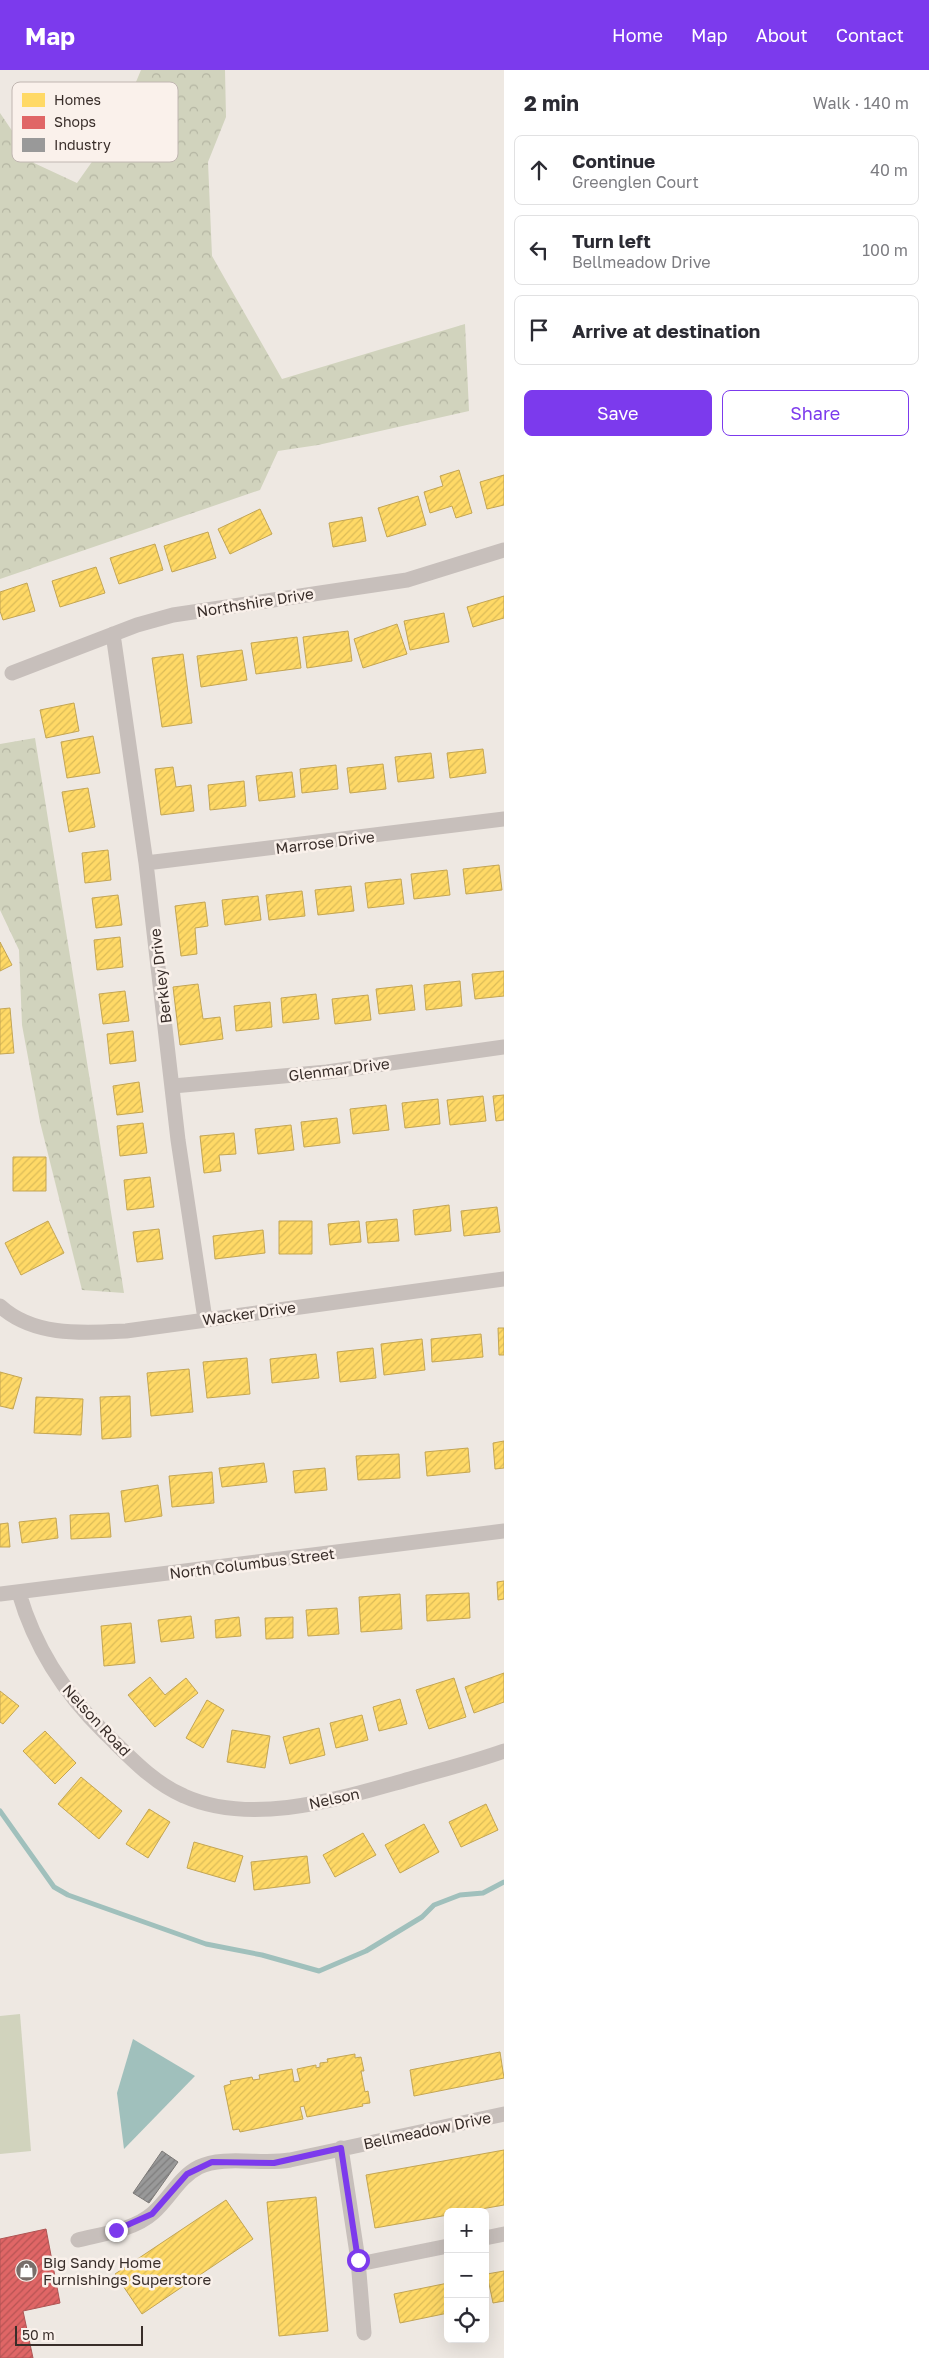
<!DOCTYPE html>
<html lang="en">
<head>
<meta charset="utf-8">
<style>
  :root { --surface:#fff; --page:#f7f7f7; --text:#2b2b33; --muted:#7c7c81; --line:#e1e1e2; --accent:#7c3aed }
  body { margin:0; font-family:"Golos Text",sans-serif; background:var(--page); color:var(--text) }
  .controls { position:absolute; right:15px; bottom:15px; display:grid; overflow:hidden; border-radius:8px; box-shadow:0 5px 20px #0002 }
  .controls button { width:45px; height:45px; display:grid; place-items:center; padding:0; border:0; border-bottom:1px solid var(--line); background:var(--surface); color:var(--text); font:25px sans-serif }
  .scale { position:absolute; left:15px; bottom:12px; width:128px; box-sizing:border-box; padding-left:5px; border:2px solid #382d29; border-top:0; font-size:14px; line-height:18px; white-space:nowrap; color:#382d29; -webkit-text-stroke:4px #faf1eb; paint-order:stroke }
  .stop { position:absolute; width:15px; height:15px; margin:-11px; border:4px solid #7c3aed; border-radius:50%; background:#fff }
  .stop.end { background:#7c3aed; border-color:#fff; box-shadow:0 1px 5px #0008 }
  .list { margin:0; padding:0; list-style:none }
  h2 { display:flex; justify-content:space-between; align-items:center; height:65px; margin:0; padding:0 20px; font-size:21px }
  h2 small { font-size:16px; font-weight:400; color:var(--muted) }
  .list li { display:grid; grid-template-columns:32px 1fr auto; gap:15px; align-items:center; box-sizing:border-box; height:70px; margin:0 10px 10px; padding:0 10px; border:1px solid var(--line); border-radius:8px }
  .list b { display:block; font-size:19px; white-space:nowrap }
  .list p { margin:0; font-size:16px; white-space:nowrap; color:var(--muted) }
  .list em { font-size:16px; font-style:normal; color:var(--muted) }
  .actions { display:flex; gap:10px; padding:15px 20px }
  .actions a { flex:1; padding:11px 0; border:1px solid var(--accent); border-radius:8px; text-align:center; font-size:18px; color:var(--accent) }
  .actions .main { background:var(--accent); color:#fff }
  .icon { flex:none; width:28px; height:28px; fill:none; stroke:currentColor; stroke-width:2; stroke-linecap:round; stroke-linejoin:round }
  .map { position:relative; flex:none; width:504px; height:2288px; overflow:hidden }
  header { display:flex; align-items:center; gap:30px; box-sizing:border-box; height:70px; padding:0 25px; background:var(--accent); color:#fff }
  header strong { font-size:24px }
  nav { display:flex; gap:28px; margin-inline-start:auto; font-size:18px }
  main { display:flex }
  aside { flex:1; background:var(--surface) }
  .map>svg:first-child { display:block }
</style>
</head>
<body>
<header>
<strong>Map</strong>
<nav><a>Home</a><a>Map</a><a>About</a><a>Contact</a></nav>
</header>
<main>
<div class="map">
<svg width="504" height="2288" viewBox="0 0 504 2288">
  <defs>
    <pattern id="forest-crowns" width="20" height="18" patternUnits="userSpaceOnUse" patternTransform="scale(1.25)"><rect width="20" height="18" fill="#d1d3bd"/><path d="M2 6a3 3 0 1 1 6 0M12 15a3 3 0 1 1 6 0" fill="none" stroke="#b4b5a2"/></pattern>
    <pattern id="homes-hatch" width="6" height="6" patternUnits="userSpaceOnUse" patternTransform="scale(1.25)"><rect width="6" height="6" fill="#ffd966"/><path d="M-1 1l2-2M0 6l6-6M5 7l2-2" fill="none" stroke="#dbbb58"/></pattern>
    <pattern id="shops-hatch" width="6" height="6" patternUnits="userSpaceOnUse" patternTransform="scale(1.25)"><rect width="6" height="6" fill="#e06666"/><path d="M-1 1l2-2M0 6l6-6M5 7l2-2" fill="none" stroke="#b75454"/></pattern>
    <pattern id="industry-hatch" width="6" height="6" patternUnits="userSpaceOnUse" patternTransform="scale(1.25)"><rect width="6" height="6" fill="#999"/><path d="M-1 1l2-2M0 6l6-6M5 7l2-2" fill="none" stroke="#7e7d7d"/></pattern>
  </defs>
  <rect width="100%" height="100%" fill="#eee8e2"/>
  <path fill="#d1d3bd" d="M20,1944L31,2081L0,2084V1946Z"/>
  <path fill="url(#forest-crowns)" d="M141,0H225L226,47L208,92L212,186L282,309L465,254L469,341L318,375L278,381L260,420L0,509V43L34,93L77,113L118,55Z
    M35,668L124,1223L82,1220L40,1052L22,955L19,880L0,840V674Z"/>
  <path fill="#a0c0bc" d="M133,1969L195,2006L124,2079L117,2023Z"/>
  <path fill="url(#homes-hatch)" stroke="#c3a554" d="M459,400L472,443L456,448L452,436L430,443L424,422L443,416L440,406Z
    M504,405V435L487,439L480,412Z
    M418,426L426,455L387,467L378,438Z
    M260,439L272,464L230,484L218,459Z
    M362,447L366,471L333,477L329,453Z
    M208,462L216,488L172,502L164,476Z
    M155,474L163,500L119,514L110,488Z
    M96,497L105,523L60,537L52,511Z
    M27,513L35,541L3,550L0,541V522Z
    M504,526V548L473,557L467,537Z
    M444,543L449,572L410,580L404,551Z
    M397,554L407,584L363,598L354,569Z
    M348,561L352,591L307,598L303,567Z
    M297,567L301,598L256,604L251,573Z
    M242,580L247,610L201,617L197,586Z
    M183,584L192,653L162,657L152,588Z
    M74,633L79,661L46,668L40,640Z
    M93,666L100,703L67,708L61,672Z
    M483,679L486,703L450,708L447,683Z
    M431,683L434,708L398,712L395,687Z
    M383,694L386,719L350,723L347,698Z
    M336,695L338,719L302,723L300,699Z
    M173,697L176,717L191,715L194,741L161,745L155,699Z
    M292,702L295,727L259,731L256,706Z
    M244,711L246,736L210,740L208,715Z
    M88,718L95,757L69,762L62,722Z
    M108,780L111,810L85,813L82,783Z
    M499,795L502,820L466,824L463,799Z
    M447,800L450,825L414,829L411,804Z
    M401,809L404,834L368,838L365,813Z
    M351,816L354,841L318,845L315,820Z
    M302,821L305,846L269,850L266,825Z
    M118,825L122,855L96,858L92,828Z
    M258,826L261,850L225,855L222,830Z
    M205,832L208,856L195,858L197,884L181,886L175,836Z
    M120,867L123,897L97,900L94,870Z
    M0,872L12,895L0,901Z
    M504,901V926L475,929L472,904Z
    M460,911L462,936L426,940L424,915Z
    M198,914L203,949L220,947L223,969L180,975L173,917Z
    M412,915L415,940L379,944L376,919Z
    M125,921L129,951L103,954L99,924Z
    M316,924L319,949L283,953L281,928Z
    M368,925L371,950L335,954L332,929Z
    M270,932L272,957L236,961L234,936Z
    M10,938L14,983L0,984V939Z
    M133,961L136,991L110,994L107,964Z
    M139,1012L143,1042L117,1045L113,1016Z
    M504,1025V1050L496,1051L493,1026Z
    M483,1026L486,1051L450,1055L447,1030Z
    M438,1029L440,1054L405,1058L402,1033Z
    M386,1035L389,1060L353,1064L350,1039Z
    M337,1048L340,1073L304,1077L301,1052Z
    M143,1053L147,1083L120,1086L117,1056Z
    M291,1055L294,1080L258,1084L255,1059Z
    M234,1063L236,1084L219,1085L221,1101L204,1103L200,1066Z
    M13,1087H46V1121H13Z
    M150,1107L154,1137L127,1140L124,1110Z
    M449,1135L451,1161L415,1165L413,1140Z
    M497,1137L500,1162L464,1166L461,1141Z
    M397,1149L399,1171L368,1173L366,1152Z
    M48,1151L64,1183L21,1205L5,1173Z
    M279,1151H312V1184H279Z
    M359,1151L361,1172L330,1175L328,1154Z
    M159,1159L163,1189L137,1192L133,1162Z
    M263,1160L265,1183L215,1189L213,1166Z
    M498,1258H504V1285H499Z
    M481,1264L483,1287L432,1292L431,1269Z
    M422,1269L425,1300L384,1305L381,1274Z
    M373,1278L376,1308L340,1312L337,1282Z
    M316,1284L319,1308L272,1313L270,1289Z
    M247,1288L250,1324L207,1328L203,1292Z
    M189,1299L193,1342L151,1346L147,1303Z
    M0,1302L22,1308L13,1339L0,1336Z
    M130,1326L131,1367L102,1369L100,1327Z
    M36,1327L83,1329L81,1365L34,1363Z
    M504,1371V1398L495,1399L493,1373Z
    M468,1378L470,1402L427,1406L425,1382Z
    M399,1384L400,1408L358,1410L356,1386Z
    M264,1393L267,1412L222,1417L219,1398Z
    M325,1398L327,1420L295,1423L293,1401Z
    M212,1402L214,1433L172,1437L169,1406Z
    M158,1415L162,1446L125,1452L121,1421Z
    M109,1443L111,1467L71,1469L70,1445Z
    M56,1448L58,1468L22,1473L19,1452Z
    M8,1453L10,1477H0V1454Z
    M504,1511V1529L498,1530L497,1512Z
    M469,1523L470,1548L427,1551L426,1525Z
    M400,1524L402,1559L361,1562L359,1527Z
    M337,1538L339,1564L308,1566L306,1540Z
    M191,1546L194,1568L161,1572L158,1550Z
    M239,1547L241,1566L216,1568L215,1550Z
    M293,1547V1568L266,1569L265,1548Z
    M131,1553L135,1593L104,1596L101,1556Z
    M504,1603V1632L474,1643L465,1617Z
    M150,1607L165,1625L186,1608L198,1623L155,1657L128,1625Z
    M454,1608L466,1647L429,1659L416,1620Z
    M0,1621L19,1636L3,1654L0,1652Z
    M400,1629L407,1654L379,1661L373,1637Z
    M207,1630L224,1640L203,1678L186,1668Z
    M362,1645L368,1670L336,1678L330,1653Z
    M319,1658L325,1685L290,1694L283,1667Z
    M232,1660L270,1666L265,1698L227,1692Z
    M45,1661L76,1693L55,1714L23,1681Z
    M81,1707L122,1741L99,1769L58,1734Z
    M486,1734L498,1760L461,1777L449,1752Z
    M149,1739L170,1752L148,1788L126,1774Z
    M424,1754L439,1782L400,1803L385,1775Z
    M363,1763L376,1785L335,1807L323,1785Z
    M194,1772L243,1786L235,1812L187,1798Z
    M307,1786L310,1813L254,1820L251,1792Z
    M500,1982L504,2008L414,2026L410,2000Z
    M355,1984V1988L361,1987L364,2001H361L365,2022L368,2021L370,2033L362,2034L363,2036L307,2047L304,2036L300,2037L303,2049L240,2062L239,2059L233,2060L224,2016L231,2014L230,2011L252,2007L253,2010L260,2009L259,2005L292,1999L294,2012L300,2011L297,1999L316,1995V1998L320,1997V1993L328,1992L327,1989Z
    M504,2080V2135L464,2142H448V2145L375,2158L366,2105Z
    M316,2127L328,2261L279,2266L267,2132Z
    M226,2130L253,2169L142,2244L115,2204Z
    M504,2201V2231L493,2233L487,2204Z
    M448,2213V2243L400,2253L394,2224Z"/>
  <path fill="url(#shops-hatch)" stroke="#ae5554" d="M46,2159L60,2233L23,2241L33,2288H0V2169Z"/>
  <path fill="url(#industry-hatch)" stroke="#7c7977" d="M162,2081L178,2092L149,2133L133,2123Z"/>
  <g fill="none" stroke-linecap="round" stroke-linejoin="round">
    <path stroke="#a0c0bc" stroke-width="5" d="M0,1741L54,1817L68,1825L206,1874L262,1885L319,1901L366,1881L422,1847L434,1835L460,1825L483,1823L504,1812"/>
    <path stroke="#c7bfbb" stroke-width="15" d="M113,564L146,793L178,1070L205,1249
      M12,603L137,555L173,545L407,510L504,480
      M146,793L504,749
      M173,1016L327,1002L504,977
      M0,1236C34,1267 83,1263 126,1261L504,1209
      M19,1523C35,1578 64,1623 105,1663C129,1686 153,1713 184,1726C253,1757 341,1728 410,1709C441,1700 473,1692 504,1681
      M0,1524L504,1461
      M341,2078L358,2190L364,2263
      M485,2168L504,2164
      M78,2170C102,2164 134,2160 153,2143C170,2128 179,2107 199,2097C223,2085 262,2095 290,2090L504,2044
      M359,2194L448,2176"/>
  </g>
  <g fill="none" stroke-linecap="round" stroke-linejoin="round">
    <path stroke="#7c3aed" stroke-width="6" d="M116,2160L152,2144L187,2104L212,2092L274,2093L341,2078L358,2190"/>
  </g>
  <defs>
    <symbol id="shop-disc" viewBox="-11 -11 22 22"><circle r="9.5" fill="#786e6a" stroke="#faf1eb"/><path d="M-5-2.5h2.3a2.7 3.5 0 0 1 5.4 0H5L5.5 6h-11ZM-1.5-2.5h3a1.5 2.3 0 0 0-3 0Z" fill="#fff"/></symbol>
  </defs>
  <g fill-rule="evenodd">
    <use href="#shop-disc" x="14" y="2188" width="25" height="25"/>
  </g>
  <g text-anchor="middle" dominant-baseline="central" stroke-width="5" stroke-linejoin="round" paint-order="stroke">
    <g font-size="15" fill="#382d29" stroke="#faf1eb">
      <text transform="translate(255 532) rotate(-9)">Northshire Drive</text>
      <text transform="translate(325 772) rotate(-7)">Marrose Drive</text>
      <text transform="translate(160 906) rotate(-97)">Berkley Drive</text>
      <text transform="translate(339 999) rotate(-7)">Glenmar Drive</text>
      <text transform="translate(249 1243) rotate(-8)">Wacker Drive</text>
      <text transform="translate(252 1493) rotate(-7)">North Columbus Street</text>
      <text transform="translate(97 1650) rotate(47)">Nelson Road</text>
      <text transform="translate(334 1728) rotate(-12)">Nelson</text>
      <text transform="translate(427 2060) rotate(-12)">Bellmeadow Drive</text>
    </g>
    <g font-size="15" fill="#382d29" stroke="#faf1eb" text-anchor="start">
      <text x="43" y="2192">Big Sandy Home<tspan x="43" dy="17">Furnishings Superstore</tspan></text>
    </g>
  </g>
  <rect x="12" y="12" width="166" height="80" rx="8" fill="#faf1eb" stroke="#c0b6b1" stroke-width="1"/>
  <rect x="22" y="23" width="23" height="14" fill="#ffd966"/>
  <rect x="22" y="46" width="23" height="13" fill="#e06666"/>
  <rect x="22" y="68" width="23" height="14" fill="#999"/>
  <g font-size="14" fill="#382d29">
    <text x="54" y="35">Homes</text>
    <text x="54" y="57">Shops</text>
    <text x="54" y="80">Industry</text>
  </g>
</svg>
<div class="controls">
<button>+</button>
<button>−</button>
<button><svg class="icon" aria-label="locate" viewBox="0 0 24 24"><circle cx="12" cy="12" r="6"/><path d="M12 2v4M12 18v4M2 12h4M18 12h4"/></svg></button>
</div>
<div class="scale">50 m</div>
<div class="stop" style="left:358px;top:2190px"></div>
<div class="stop end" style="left:116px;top:2160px"></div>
</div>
<aside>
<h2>2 min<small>Walk · 140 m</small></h2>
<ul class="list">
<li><svg class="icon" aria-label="ahead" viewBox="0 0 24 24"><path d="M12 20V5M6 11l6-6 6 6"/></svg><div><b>Continue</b><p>Greenglen Court</p></div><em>40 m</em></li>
<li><svg class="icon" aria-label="left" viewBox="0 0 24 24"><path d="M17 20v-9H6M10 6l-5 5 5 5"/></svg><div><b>Turn left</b><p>Bellmeadow Drive</p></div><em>100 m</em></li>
<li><svg class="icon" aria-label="arrive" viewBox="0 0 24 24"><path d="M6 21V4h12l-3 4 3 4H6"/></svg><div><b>Arrive at destination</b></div></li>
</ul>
<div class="actions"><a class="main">Save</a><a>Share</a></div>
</aside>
</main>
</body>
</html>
